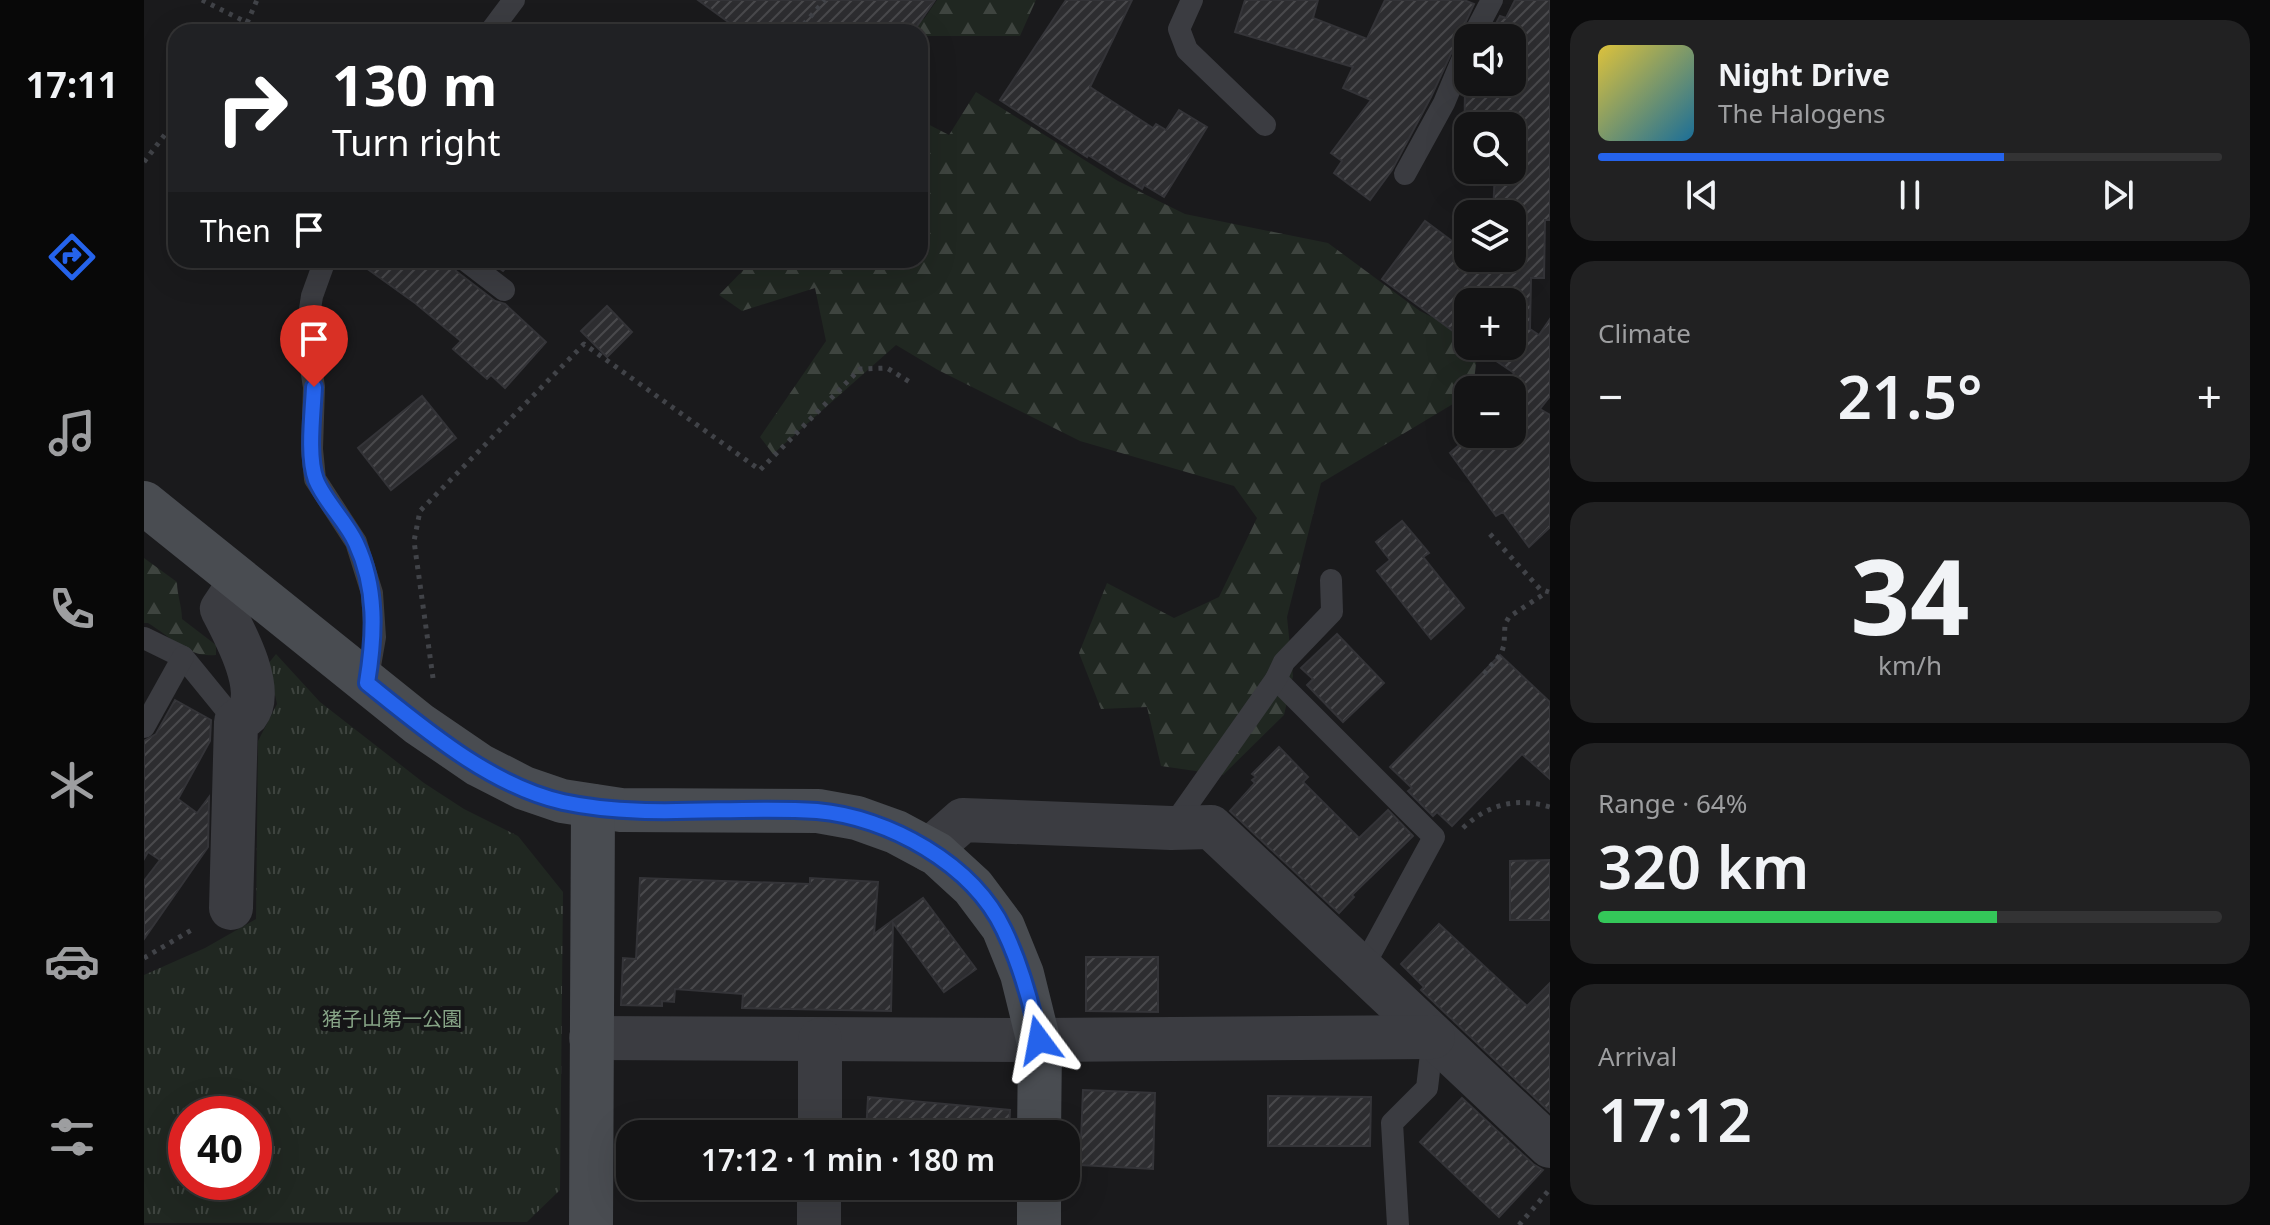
<!DOCTYPE html>
<html lang="en">
<head>
<meta charset="utf-8">
<style>
	body { margin:0; font-family:"Noto Sans","Noto Sans JP",sans-serif; background:#212122; color:#f1f3f6; height:100vh; display:flex; flex-direction:column; font-size:30px; white-space:nowrap }
	* { box-sizing:border-box; margin:0 }
	p { font-size:26px; color:#9d9ea0 }
	.icon { flex:none; width:44px; height:44px; fill:none; stroke:currentColor; stroke-width:2; stroke-linecap:round; stroke-linejoin:round }
	.map { position:relative; flex:1; overflow:hidden }
	.drawer { display:flex; flex-direction:column; gap:20px; padding:20px; background:#0b0b0c; width:720px }
	.drawer>* { flex:none }
	.guide { position:absolute; left:24px; top:24px; width:760px; height:244px; border-radius:24px; box-shadow:0 8px 32px #0002,0 0 0 2px #333334; background:#202124; color:#fff; overflow:hidden }
	.tools { position:absolute; left:1310px; top:24px; display:grid; gap:16px }
	.tools a { display:grid; place-items:center; width:72px; height:72px; border-radius:16px; background:#141415; box-shadow:0 8px 32px #0002,0 0 0 2px #333334; font-size:40px }
	.speed { position:absolute; left:24px; top:1096px; display:flex; gap:16px; font-size:40px; font-weight:700; text-align:center }
	.speed>* { display:grid; place-content:center; width:104px; height:104px; border-radius:50%; background:#141415; box-shadow:0 8px 32px #0002,0 0 0 2px #333334; line-height:1 }
	.speed .limit { border:12px solid #d22; background:#fff; color:#111 }
	.pin { position:absolute; display:grid; place-items:center; width:68px; height:68px; color:#fff; margin:-82px -34px; border-radius:50% 50% 50% 0; rotate:-45deg; box-shadow:0 0 8px #0007 }
	.pin .icon { rotate:45deg }
	.me { position:absolute; width:88px; margin:-44px; rotate:347deg; stroke-linejoin:round; filter:drop-shadow(0 0 6px #0008) }
	.turn { display:flex; align-items:center; gap:28px; height:168px; padding:0 32px; font-size:36px }
	.turn .icon { width:104px; height:104px; stroke-width:2.5 }
	.turn b { display:block; font-size:56px; line-height:68px }
	.then { display:flex; align-items:center; height:76px; padding:0 32px; background:#0003; gap:16px; font-size:30px }
	.big { font-size:60px; font-weight:600; line-height:1.1 }
	.drawer .card { flex:1; display:flex; flex-direction:column; justify-content:center; gap:12px; min-width:0; padding:0 28px; border-radius:24px; background:#212122 }
	.drawer .dial { align-items:center; gap:0 }
	.dial b { font-size:104px; line-height:1 }
	.song { display:flex; align-items:center; gap:24px }
	.cover { width:96px; height:96px; border-radius:12px; background:linear-gradient(135deg,hsl(50 70% 55%),hsl(200 70% 35%)) }
	.played { height:8px; border-radius:4px; background:linear-gradient(90deg,#2563eb 65%,#333334 65%) }
	.keys { display:flex; justify-content:space-around; direction:ltr }
	.heat { display:flex; justify-content:space-between; align-items:center; font-size:44px; direction:ltr }
	.charge { height:12px; border-radius:6px; background:linear-gradient(90deg,#34c759 64%,#333334 0) }
	.trip { position:absolute; left:472px; top:1120px; width:464px; height:80px; border-radius:24px; background:#141415; box-shadow:0 8px 32px #0002,0 0 0 2px #333334; font-weight:600; line-height:80px; text-align:center }
	main { display:flex; flex:1; min-height:0 }
	.menu { display:flex; flex-direction:column; width:144px; justify-content:space-around; align-items:center; background:#080808; color:#9d9ea0 }
	.menu .icon { width:56px; height:56px }
	.menu .on { color:#2563eb }
	.menu b { font-size:36px; color:#f1f3f6 }
	.map>svg:first-child { display:block }
</style>
</head>
<body>
<main>
<nav class="menu">
<b>17:11</b>
<svg class="icon on" aria-label="directions" viewBox="0 0 24 24"><path d="M12 3l9 9-9 9-9-9zM9 14v-3h6M13 9l2 2-2 2"/></svg>
<svg class="icon" aria-label="music" viewBox="0 0 24 24"><path d="M9 18V5l10-2v13"/><circle cx="6" cy="18" r="3"/><circle cx="16" cy="16" r="3"/></svg>
<svg class="icon" aria-label="phone" viewBox="0 0 24 24"><path d="M5 4h4l2 5-3 2q2 4 5 5l2-3 5 2v4C11 20 4 13 5 4z"/></svg>
<svg class="icon" aria-label="climate" viewBox="0 0 24 24"><path d="M12 3v18M4 7l16 10M4 17L20 7"/></svg>
<svg class="icon" aria-label="car" viewBox="0 0 24 24"><path d="M5 17H2v-5l4-1 3-4h7l3 4 3 1v5h-3M9 17h6M6 11h13"/><circle cx="7" cy="17" r="2"/><circle cx="17" cy="17" r="2"/></svg>
<svg class="icon" aria-label="filters" viewBox="0 0 24 24"><path d="M4 7h16M4 17h16"/><circle cx="9" cy="7" r="2"/><circle cx="15" cy="17" r="2"/></svg>
</nav>
<div class="map">
<svg width="1406" height="1225" viewBox="0 0 1406 1225">
	<defs>
		<pattern id="forest-firs" width="22" height="20" patternUnits="userSpaceOnUse" patternTransform="scale(2)"><rect width="22" height="20" fill="#202721"/><path d="M5 1l3.5 6h-7zM16 11l3.5 6h-7z" fill="#3e443f"/></pattern>
		<pattern id="park-tufts" width="24" height="20" patternUnits="userSpaceOnUse" patternTransform="scale(2)"><rect width="24" height="20" fill="#202721"/><path d="M3 7l-1-3M5 7V3M7 7l1-3M15 17l-1-3M17 17v-4M19 17l1-3" fill="none" stroke="#3e443f"/></pattern>
		<pattern id="building-hatch" width="6" height="6" patternUnits="userSpaceOnUse" patternTransform="scale(2)"><rect width="6" height="6" fill="#2d2d30"/><path d="M-1 1l2-2M0 6l6-6M5 7l2-2" fill="none" stroke="#49494c"/></pattern>
	</defs>
	<rect width="100%" height="100%" fill="#1a1a1c"/>
	<!-- forest -->
	<g fill="url(#forest-firs)">
		<polygon points="793,0 892,0 876,36 776,36 776,32 733,32 753,1 780,19"/>
		<polygon points="832,92 974,181 1041,214 1184,243 1276,311 1324,335 1324,346 1334,346 1329,390 1324,390 1324,395 1177,483 1143,617 1149,676 1140,715 1079,775 1017,766 1003,707 957,709 935,653 963,583 1030,618 1075,597 1113,518 1090,486 936,441 794,370 752,345 629,454 616,437 682,341 671,288 598,311 575,295 609,260 776,260 776,120 805,135"/>
		<path d="M0 558 33 582C33 595 38 606 38 619L72 645V655C44 658 27 637 4 623H0Z"/>
	</g>
	<!-- park -->
	<path fill="url(#park-tufts)" fill-rule="evenodd" d="M132 654 176 702 280 783 320 809 374 836 419 892 416 1190 383 1222 0 1223V975L61 948 112 919 114 741 133 704 124 664ZM42 1114H110V1182H42Z"/>
	<!-- building -->
	<g fill="url(#building-hatch)" stroke="#343438" stroke-width="2">
		<polygon points="554,0 791,0 769,32 598,32"/>
		<polygon points="922,0 988,0 946,87 1009,128 1012,124 1022,130 1035,110 1063,127 1020,197 1000,185 998,189 944,155 943,157 856,100"/>
		<polygon points="1101,0 1174,0 1169,18 1223,39 1241,0 1320,0 1330,4 1287,97 1248,170 1226,200 1190,173 1198,161 1187,153 1227,100 1199,88 1209,67 1091,32"/>
		<polygon points="1371,0 1406,0 1406,220 1401,220 1400,278 1387,278 1386,329 1395,335 1406,319 1406,396 1396,409 1406,415 1406,527 1385,547 1359,512 1352,516 1306,453 1328,434 1368,434 1368,390 1358,390 1370,373 1330,346 1368,346 1368,302 1324,302 1324,342 1238,279 1281,221 1324,253 1324,258 1330,258 1347,270 1347,258 1368,258 1368,214 1349,214 1351,170 1368,170 1368,126 1324,126 1324,153 1320,153 1321,90 1324,82 1368,82 1368,38 1344,38 1356,16 1362,18"/>
		<polygon points="211,260 307,260 312,271 351,301 361,304 402,342 361,388 347,375 343,379 309,349 317,341 271,303"/>
		<polygon points="344,260 369,260 359,271"/>
		<polygon points="463,306 488,332 463,357 437,331"/>
		<polygon points="278,396 312,438 247,490 214,448"/>
		<polygon points="1258,521 1285,553 1279,557 1320,608 1287,639 1233,571 1246,560 1232,542"/>
		<polygon points="1193,634 1240,683 1199,722 1163,685 1169,679 1157,668"/>
		<polygon points="1356,655 1406,702 1406,779 1378,754 1308,826 1293,812 1289,816 1264,791 1268,788 1246,767"/>
		<polygon points="31,700 67,720 66,741 34,799 53,813 65,797 64,847 0,939 0,881 16,860 4,852 0,859 0,741 12,734"/>
		<polygon points="1135,747 1164,777 1159,782 1215,838 1244,810 1269,836 1208,895 1210,897 1195,913 1086,811 1111,783 1108,780 1112,777 1108,774"/>
		<polygon points="1406,860 1406,920 1366,920 1366,861"/>
		<polygon points="496,878 666,884 666,878 734,882 730,934 779,898 832,969 800,992 749,923 747,1011 598,1008 599,994 531,989 530,1002 518,1001 518,1006 477,1005 479,958 492,959"/>
		<polygon points="1295,924 1383,1006 1406,983 1406,1112 1277,990 1280,987 1257,964"/>
		<polygon points="942,957 1014,957 1014,1012 942,1011"/>
		<polygon points="939,1090 1011,1093 1009,1169 936,1165"/>
		<polygon points="1124,1096 1227,1097 1226,1146 1124,1146"/>
		<polygon points="724,1097 866,1110 865,1134 722,1134"/>
		<polygon points="1318,1098 1389,1164 1399,1170 1355,1217 1276,1142"/>
	</g>
	<g fill="none" stroke-linecap="round" stroke-linejoin="round">
		<!-- path -->
		<g stroke="#414348" stroke-width="5" stroke-dasharray="4 6" stroke-linecap="butt">
			<polyline points="58,0 102,22"/>
			<polyline points="99,32 113,0"/>
			<polyline points="653,32 681,0"/>
			<polyline points="0,162 32,120"/>
			<polyline points="1346,534 1396,589 1405,592"/>
			<polyline points="1340,674 1357,654 1360,645 1361,624 1365,617 1403,592"/>
			<polyline points="289,678 270,541 276,511 440,344 616,470 716,369 743,368 769,384"/>
			<path d="M1319 828C1344 804 1373 797 1406 807"/>
			<polyline points="0,958 51,928"/>
			<polyline points="1375,1225 1406,1189"/>
		</g>
		<!-- lane -->
		<g stroke="#3b3c41" stroke-width="22">
			<polyline points="1048,0 1035,29 1043,50 1121,125"/>
			<polyline points="346,32 370,0"/>
			<polyline points="1328,38 1348,0"/>
			<polyline points="1261,174 1300,103 1324,46"/>
			<polyline points="181,260 168,296 162,336 170,387 168,449 171,479 212,542 228,593 231,637 223,683"/>
			<polyline points="321,260 360,290"/>
			<polyline points="0,638 39,657 92,722"/>
			<polyline points="1132,679 1290,837 1217,971"/>
			<polyline points="0,727 39,657"/>
			<polyline points="1027,828 1132,679 1140,662 1188,612 1187,580"/>
			<polyline points="1254,1225 1248,1123 1283,1088 1289,1037"/>
		</g>
		<!-- street -->
		<g stroke="#3b3c41" stroke-width="44">
			<polyline points="785,850 819,820 1027,828 1067,827 1406,1146"/>
			<path d="M87 908 92 722C96 719 100 717 103 714 122 690 90 632 78 609L96 582"/>
			<polyline points="447,1038 895,1040 1289,1037"/>
			<polyline points="676,1134 676,1040"/>
			<polyline points="675,1225 675,1186"/>
		</g>
		<!-- secondary -->
		<g stroke="#494c51" stroke-width="44">
			<polyline points="0,503 275,724 335,765 380,788 418,801 477,810 674,811 713,818 752,832 793,854 829,887 859,927 878,974 896,1047 895,1134"/>
			<polyline points="447,1225 449,806"/>
			<polyline points="895,1225 895,1186"/>
		</g>
	</g>
	<g fill="none" stroke-linecap="round" stroke-linejoin="round">
		<!-- route casing -->
		<g stroke="#184099" stroke-width="20">
			<path id="route" d="M170 387C169 412 163 456 172 480 181 502 202 521 212 543 233 588 231 634 223 683 279 728 347 786 419 802 502 820 589 805 673 811 744 817 829 864 860 930 877 965 887 1002 895 1040"/>
		</g>
		<!-- route -->
		<use href="#route" stroke="#2563eb" stroke-width="14"/>
	</g>
	<g text-anchor="middle" dominant-baseline="central" stroke-width="8" stroke-linejoin="round" paint-order="stroke">
		<!-- park labels -->
		<g font-size="20" fill="#86a486" stroke="#151517">
			<text x="248" y="1018">猪子山第一公園</text>
		</g>
	</g>
</svg>
<div class="tools">
<a><svg class="icon" aria-label="sound" viewBox="0 0 24 24"><path d="M4 9h4l5-4v14l-5-4H4zM17 9q2 3 0 6"/></svg></a>
<a><svg class="icon" aria-label="search" viewBox="0 0 24 24"><circle cx="10" cy="10" r="6"/><path d="M15 15l6 6"/></svg></a>
<a><svg class="icon" aria-label="layers" viewBox="0 0 24 24"><path d="M12 4l9 5-9 5-9-5zM3 14l9 5 9-5"/></svg></a>
<a>+</a>
<a>−</a>
</div>
<div class="speed"><div class="limit">40</div></div>
<div class="pin" style="left:170px;top:387px;background:#d93025"><svg class="icon" aria-label="arrive" viewBox="0 0 24 24"><path d="M6 21V4h12l-3 4 3 4H6"/></svg></div>
<svg class="me" style="left:895px;top:1040px" viewBox="-20 -20 40 40"><path d="M0-17L14 15 0 8-14 15z" fill="#2563eb" stroke="#fff" stroke-width="4"/></svg>
<div class="trip">17:12 · 1 min · 180 m</div>
<div class="guide">
<div class="turn"><svg class="icon" aria-label="right" viewBox="0 0 24 24"><path d="M7 20v-9h11M14 6l5 5-5 5"/></svg><div><b>130 m</b>Turn right</div></div>
<div class="then">Then<svg class="icon" aria-label="arrive" viewBox="0 0 24 24"><path d="M6 21V4h12l-3 4 3 4H6"/></svg></div>
</div>
</div>
<section class="drawer">
<div class="card">
<div class="song"><i class="cover"></i><div><b>Night Drive</b><p>The Halogens</p></div></div>
<div class="played"></div>
<div class="keys"><svg class="icon" aria-label="previous" viewBox="0 0 24 24"><path d="M18 5L8 12l10 7zM5 5v14"/></svg><svg class="icon" aria-label="pause" viewBox="0 0 24 24"><path d="M8 5v14M16 5v14"/></svg><svg class="icon" aria-label="next" viewBox="0 0 24 24"><path d="M6 5l10 7-10 7zM19 5v14"/></svg></div>
</div>
<div class="card"><p>Climate</p>
<div class="heat"><a>−</a><b class="big">21.5°</b><a>+</a></div>
</div>
<div class="card dial"><b>34</b><p>km/h</p></div>
<div class="card"><p>Range · 64%</p><b class="big">320 km</b><div class="charge"></div></div>
<div class="card"><p>Arrival</p><b class="big">17:12</b></div>
</section>
</main>
</body>
</html>
